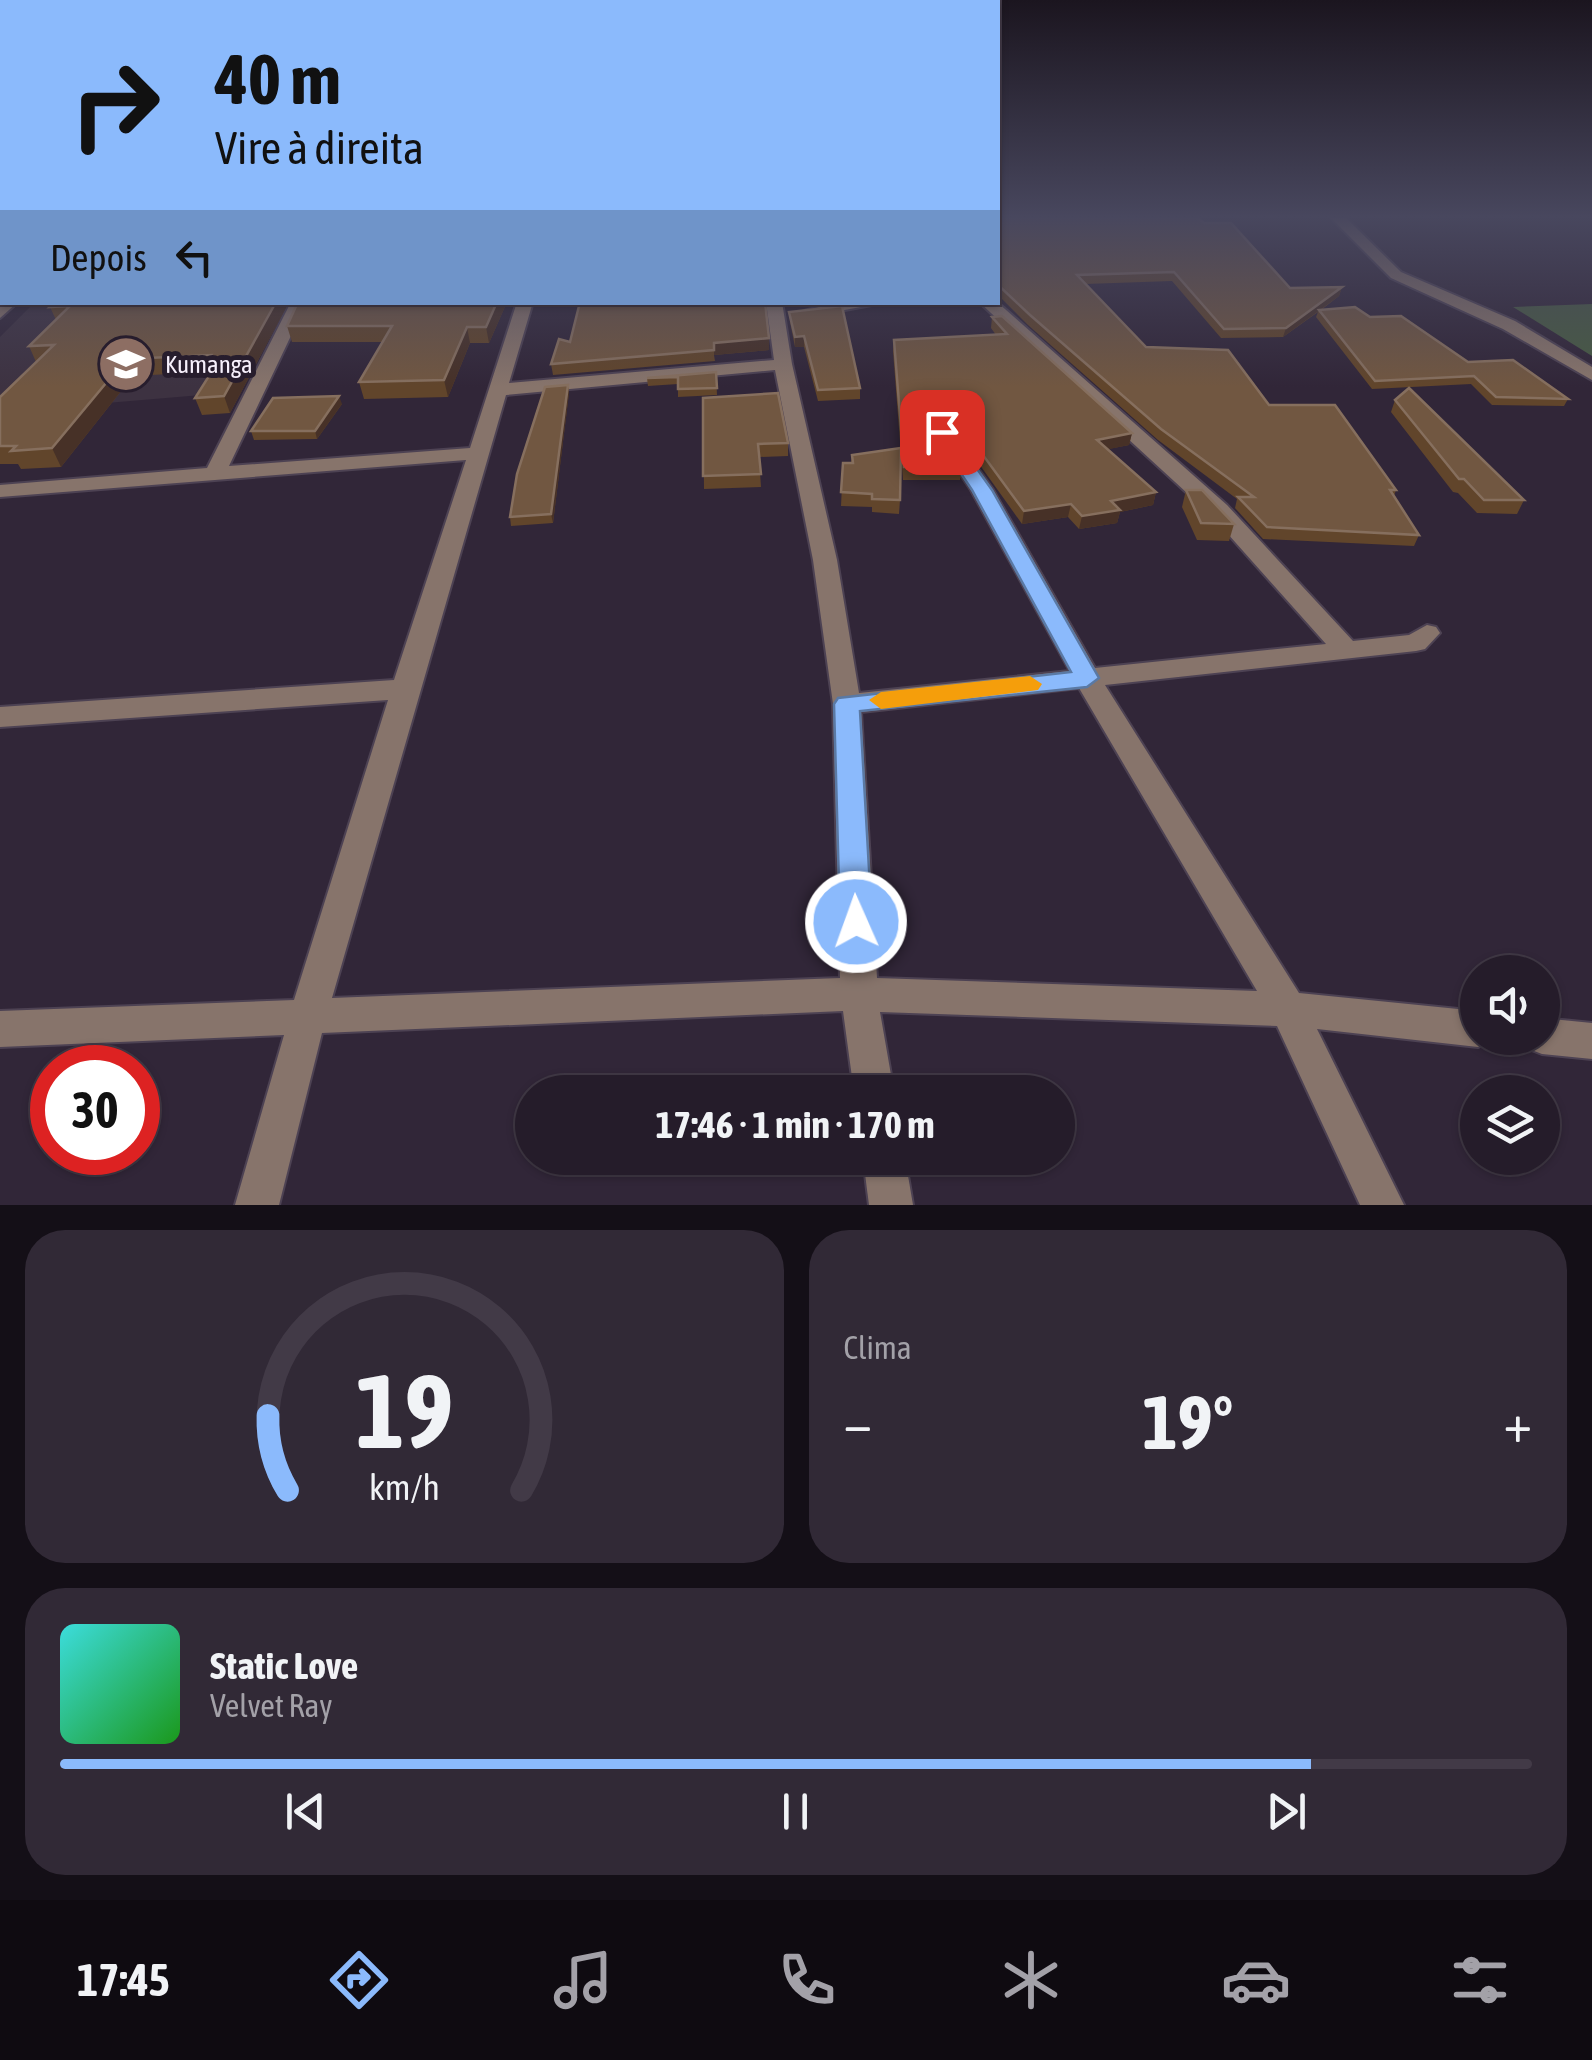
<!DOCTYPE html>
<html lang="pt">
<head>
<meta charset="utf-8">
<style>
	body { margin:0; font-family:"Asap Condensed",sans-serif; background:#312936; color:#f1f3f6; height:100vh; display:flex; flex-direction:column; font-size:38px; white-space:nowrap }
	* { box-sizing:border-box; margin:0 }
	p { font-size:32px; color:#a3a1a8 }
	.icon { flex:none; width:55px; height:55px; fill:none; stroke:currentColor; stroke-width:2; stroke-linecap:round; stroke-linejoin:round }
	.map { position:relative; height:1205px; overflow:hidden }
	.details { display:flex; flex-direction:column; gap:25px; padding:25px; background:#140f17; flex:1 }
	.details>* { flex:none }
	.hud { position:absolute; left:0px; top:0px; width:1000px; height:305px; box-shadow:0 2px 8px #0004,0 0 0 2px #423a47; background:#8bbafc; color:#111; overflow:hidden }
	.controls { position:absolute; left:1460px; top:955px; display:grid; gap:20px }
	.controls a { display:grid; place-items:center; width:100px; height:100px; border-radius:50%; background:#251c2a; box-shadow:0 2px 8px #0004,0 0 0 2px #423a47; font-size:50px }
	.speed { position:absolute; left:30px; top:1045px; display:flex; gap:20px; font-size:50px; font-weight:700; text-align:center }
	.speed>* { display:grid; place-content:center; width:130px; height:130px; border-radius:50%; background:#251c2a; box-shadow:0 2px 8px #0004,0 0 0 2px #423a47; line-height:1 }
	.speed .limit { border:15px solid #d22; background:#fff; color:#111 }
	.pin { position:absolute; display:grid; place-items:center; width:85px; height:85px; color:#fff; margin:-42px; border-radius:20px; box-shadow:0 5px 15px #0006 }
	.me { position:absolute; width:110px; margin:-55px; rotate:358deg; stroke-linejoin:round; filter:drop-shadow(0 0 8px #0008) }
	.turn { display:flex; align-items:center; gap:35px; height:210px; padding:0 50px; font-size:45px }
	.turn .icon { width:130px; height:130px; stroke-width:2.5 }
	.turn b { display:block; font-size:70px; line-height:85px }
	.then { display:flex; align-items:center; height:95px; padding:0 50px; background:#0003; gap:20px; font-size:38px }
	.big { font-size:75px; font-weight:700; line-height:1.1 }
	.details .widget { flex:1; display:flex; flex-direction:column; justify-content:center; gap:15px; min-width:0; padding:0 35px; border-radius:40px; background:#312936 }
	.details .dial { align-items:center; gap:0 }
	.dial svg { height:260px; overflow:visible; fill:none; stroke:#423a47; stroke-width:7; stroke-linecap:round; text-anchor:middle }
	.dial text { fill:#f1f3f6; stroke:none }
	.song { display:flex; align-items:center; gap:30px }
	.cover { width:120px; height:120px; border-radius:15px; background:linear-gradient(135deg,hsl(180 70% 55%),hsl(120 70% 35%)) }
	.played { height:10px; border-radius:5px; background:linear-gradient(90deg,#8bbafc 85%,#423a47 85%) }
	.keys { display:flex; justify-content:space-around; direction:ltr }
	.heat { display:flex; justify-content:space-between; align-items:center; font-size:55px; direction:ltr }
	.details .tiles { flex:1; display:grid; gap:25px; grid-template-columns:1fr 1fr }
	.widget:last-child { grid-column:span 2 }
	.trip { position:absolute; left:515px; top:1075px; width:560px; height:100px; border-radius:50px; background:#251c2a; box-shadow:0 2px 8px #0004,0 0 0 2px #423a47; font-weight:700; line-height:100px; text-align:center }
	.dock { display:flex; height:160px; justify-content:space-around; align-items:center; background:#0f0b11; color:#a3a1a8 }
	.dock .icon { width:70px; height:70px }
	.dock .on { color:#8bbafc }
	.dock b { font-size:45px; color:#f1f3f6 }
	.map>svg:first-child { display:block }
</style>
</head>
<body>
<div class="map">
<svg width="1592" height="1205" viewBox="0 0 1592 1205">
	<rect width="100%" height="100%" fill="#312638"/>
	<!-- education -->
	<polygon fill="#3d3241" points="34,303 284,303 237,392 0,412 0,337"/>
	<!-- green -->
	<polygon fill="#485b43" points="1592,304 1592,356 1513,307"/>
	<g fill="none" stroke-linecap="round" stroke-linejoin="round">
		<!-- minor casing -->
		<g stroke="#4d4253" stroke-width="4">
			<g id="minor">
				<polygon points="1331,218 1346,218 1401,272 1515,321 1592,367 1592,380 1503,329 1391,278"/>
				<polygon points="0,275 2,276 2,285 0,285"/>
				<polygon points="2,301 18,302 0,318 0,303"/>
				<path d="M291 302H307L229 466 470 448 517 302H533L509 383 774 360 766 302H782L792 364 837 560 859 693 1070 671 971 490 932 432 942 426 949 428 993 490 1095 668 1326 644 1211 515 979 302H997L1227 505 1353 641 1409 635 1427 625 1436 627 1440 633 1425 649 1416 651 1105 685 1299 993 1478 1011V1038H1493L1478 1047 1317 1029 1404 1205H1360L1277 1026 880 1012 894 1092H854L843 1011 322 1033 279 1205H235L284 1035 0 1047V1011L294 1000 388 700 0 727V707L394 680 466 460 0 497V485L207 468ZM775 370 813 560 833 704 840 978 332 998 506 395ZM1079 688 1257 991 877 978 861 712Z"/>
				<polygon points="840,302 888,302 812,316 804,311"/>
				<polygon points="1542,1018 1592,1023 1592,1059 1542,1054 1529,1049 1524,1038 1542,1038"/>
				<polygon points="863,1158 905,1158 913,1205 869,1205"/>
			</g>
		</g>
		<!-- minor -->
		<use href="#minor" fill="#87746b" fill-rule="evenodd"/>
	</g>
	<!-- wall -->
	<g fill="#61452b">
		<polygon points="998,218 1290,288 1342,287 1339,296 1321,310 1370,317 1468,362 1568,399 1564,406 1492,405 1471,384 1372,389 1316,317 1318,312 1283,337 1221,338 1172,281 1085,284 1146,347 1269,405 1396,490 1394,496 1419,535 1414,546 1263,539 1235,508 1237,499 1158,440 1028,325 998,295"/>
		<polygon points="56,302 289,302 230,413 202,415 195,398 208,378 206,372 133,376 61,467 21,469 18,464 0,464 0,397 36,362 29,346 56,320 50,307"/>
		<polygon points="298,302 507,302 489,343 470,343 448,397 364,399 359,382 382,342 292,342 287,326"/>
		<polygon points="789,312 860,388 860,399 818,401 804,347 795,347 790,322"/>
		<polygon points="992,317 1132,433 1129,445 1108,449 1156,492 1153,505 1120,512 1117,523 1079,529 1068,517 1022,524 952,426 943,422 933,427 961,468 960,480 903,480 893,351 894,340 996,335 991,328"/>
		<polygon points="769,338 769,350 714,355 715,361 553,375 551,364 570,342"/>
		<polygon points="716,372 717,395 678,397 678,384 648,386 647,378"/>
		<polygon points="568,385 569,393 553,523 511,526 510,517"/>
		<polygon points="703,398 788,443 788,456 759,457 761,487 704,489"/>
		<polygon points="1395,400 1524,500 1517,514 1477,513 1458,493 1453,492 1391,412"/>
		<polygon points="342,404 317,439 254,440 251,431"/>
		<polygon points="852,455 900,500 899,514 872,512 872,507 841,506 843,463 851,463"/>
		<polygon points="1186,490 1234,524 1229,541 1197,540 1182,507"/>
	</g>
	<!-- shaded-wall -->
	<g fill="#473127">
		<polygon points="1342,287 1339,296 1283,337 1286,328"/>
		<polygon points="276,302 289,302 230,413 224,396"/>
		<polygon points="497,302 507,302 489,343 486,327"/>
		<polygon points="467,327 470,343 448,397 444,380"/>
		<polygon points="804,336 804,347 795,347 795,337"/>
		<polygon points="769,338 769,350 714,355 714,343"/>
		<polygon points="126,359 133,376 61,467 52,448"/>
		<polygon points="568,385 569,393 553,523 551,514"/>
		<polygon points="339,396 342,404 317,439 315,431"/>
		<polygon points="944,411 943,422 930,429 931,417"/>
		<polygon points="1132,433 1129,445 1095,452 1097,440"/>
		<polygon points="1156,492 1153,505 1120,512 1117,523 1079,529 1082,516 1111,501"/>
		<polygon points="1071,504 1068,517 1022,524 1024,511"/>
	</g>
	<!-- building -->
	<g fill="#715741" stroke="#866f5e" stroke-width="2.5">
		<polygon points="1,218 2,218 2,246 0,246"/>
		<polygon points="998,218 1198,218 1204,223 1231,223 1290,288 1342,287 1286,328 1224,329 1174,272 1077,275 1146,347 1228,350 1269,405 1335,405 1396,490 1390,490 1419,535 1267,527 1238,497 1254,497 1161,429 1030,315 998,285"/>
		<polygon points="56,302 276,302 224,396 195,398 216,365 203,366 211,355 126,359 52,448 11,451 16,446 0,446 0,397 54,345 29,346 70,306 50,307"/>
		<polygon points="298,302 497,302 486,327 467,327 444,380 359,382 392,326 287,326"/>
		<polygon points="580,302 765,302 769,338 714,343 714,350 551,364 559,339 570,342"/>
		<polygon points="842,306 860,388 818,390 804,336 795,337 789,312"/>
		<polygon points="1355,307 1370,317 1401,316 1468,362 1513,360 1568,399 1496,397 1474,376 1375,381 1319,310"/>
		<polygon points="1002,316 1132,433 1097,440 1156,492 1111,501 1120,510 1082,516 1071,504 1024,511 953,414 944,411 931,417 930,422 961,468 904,467 894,340 1007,334 992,317"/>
		<polygon points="716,372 717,388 678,389 678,377 647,378"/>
		<polygon points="568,385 551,514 510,517 517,474 545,387"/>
		<polygon points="1409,388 1524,500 1484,500 1464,479 1459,479 1395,400"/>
		<polygon points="778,393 788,443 758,444 761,474 703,476 703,398"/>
		<polygon points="339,396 315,431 251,431 273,398"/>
		<polygon points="901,448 900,500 872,499 872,494 841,492 843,463 853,463 852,455"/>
		<polygon points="1186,490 1202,490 1234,524 1201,523"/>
	</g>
	<!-- sky -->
	<linearGradient id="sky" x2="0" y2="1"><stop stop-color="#1b151f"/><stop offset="0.56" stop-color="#48475e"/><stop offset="1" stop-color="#48475e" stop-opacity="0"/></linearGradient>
	<rect width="1592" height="387" fill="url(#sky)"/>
	<!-- route -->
	<polygon fill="#8bbafc" stroke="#5a79a4" stroke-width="2.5" points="942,427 948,428 992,490 1099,678 1087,687 860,711 872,922 867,931 856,935 845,931 840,922 834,704 838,698 1071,672 972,490 933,432"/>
	<!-- slow -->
	<polygon fill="#f59e0b" points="1030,676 1042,684 1038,690 881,709 869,700 881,692"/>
	<!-- icons -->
	<defs>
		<g id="school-disc" transform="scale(2.875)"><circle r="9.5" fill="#8d6e63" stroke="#271d2d"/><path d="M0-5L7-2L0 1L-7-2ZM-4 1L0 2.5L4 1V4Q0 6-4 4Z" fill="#fff"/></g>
	</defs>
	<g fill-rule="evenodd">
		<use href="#school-disc" x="126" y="364"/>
	</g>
	<g text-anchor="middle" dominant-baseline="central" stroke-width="10" stroke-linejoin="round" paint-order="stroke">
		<!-- far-poi labels -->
		<g font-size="25" fill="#f7f0fc" stroke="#271d2d" text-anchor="start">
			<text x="165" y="364">Kumanga</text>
		</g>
	</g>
</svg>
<div class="controls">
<a><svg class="icon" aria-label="sound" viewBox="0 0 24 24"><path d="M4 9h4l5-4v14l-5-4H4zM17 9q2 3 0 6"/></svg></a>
<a><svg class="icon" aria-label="layers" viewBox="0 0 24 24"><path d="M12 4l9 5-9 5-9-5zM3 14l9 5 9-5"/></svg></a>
</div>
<div class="speed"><div class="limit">30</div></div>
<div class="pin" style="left:942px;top:432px;background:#d93025"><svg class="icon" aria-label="arrive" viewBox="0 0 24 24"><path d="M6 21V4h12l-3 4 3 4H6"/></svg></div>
<svg class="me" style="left:856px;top:922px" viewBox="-20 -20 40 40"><circle r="17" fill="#8bbafc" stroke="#fff" stroke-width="3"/><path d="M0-11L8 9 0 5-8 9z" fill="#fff"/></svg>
<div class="trip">17:46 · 1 min · 170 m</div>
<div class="hud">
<div class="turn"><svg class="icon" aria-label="right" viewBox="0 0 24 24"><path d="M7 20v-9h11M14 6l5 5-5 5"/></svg><div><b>40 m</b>Vire à direita</div></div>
<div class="then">Depois<svg class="icon" aria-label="left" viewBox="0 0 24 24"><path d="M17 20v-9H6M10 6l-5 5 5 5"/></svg></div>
</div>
</div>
<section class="details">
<div class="tiles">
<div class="widget dial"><svg viewBox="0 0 100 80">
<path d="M14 69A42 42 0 1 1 86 69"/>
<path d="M14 69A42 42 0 0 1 8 46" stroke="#8bbafc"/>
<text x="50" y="56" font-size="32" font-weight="700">19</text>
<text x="50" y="72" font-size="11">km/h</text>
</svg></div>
<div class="widget"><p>Clima</p>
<div class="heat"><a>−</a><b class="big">19°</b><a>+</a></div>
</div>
<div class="widget">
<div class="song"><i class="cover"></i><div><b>Static Love</b><p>Velvet Ray</p></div></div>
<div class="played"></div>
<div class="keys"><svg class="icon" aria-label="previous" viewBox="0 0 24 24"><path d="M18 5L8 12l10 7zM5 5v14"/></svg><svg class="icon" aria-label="pause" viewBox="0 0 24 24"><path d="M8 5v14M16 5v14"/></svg><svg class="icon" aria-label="next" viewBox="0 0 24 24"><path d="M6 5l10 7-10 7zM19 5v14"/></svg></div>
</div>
</div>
</section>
<nav class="dock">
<b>17:45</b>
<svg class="icon on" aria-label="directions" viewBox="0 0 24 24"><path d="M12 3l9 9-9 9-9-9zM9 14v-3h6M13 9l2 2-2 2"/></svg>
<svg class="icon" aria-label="music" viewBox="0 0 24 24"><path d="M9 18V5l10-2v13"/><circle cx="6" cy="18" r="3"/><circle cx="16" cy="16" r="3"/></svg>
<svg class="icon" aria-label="phone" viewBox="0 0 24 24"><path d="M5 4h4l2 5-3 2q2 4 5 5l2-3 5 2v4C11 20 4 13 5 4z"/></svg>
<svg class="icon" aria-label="climate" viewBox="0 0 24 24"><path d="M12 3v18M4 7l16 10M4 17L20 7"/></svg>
<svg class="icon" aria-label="car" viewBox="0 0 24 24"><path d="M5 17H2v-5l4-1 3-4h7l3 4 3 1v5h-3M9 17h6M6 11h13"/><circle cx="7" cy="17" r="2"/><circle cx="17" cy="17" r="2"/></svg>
<svg class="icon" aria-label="filters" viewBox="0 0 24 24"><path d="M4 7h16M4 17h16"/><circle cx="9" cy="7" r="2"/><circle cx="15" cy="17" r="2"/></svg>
</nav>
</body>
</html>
